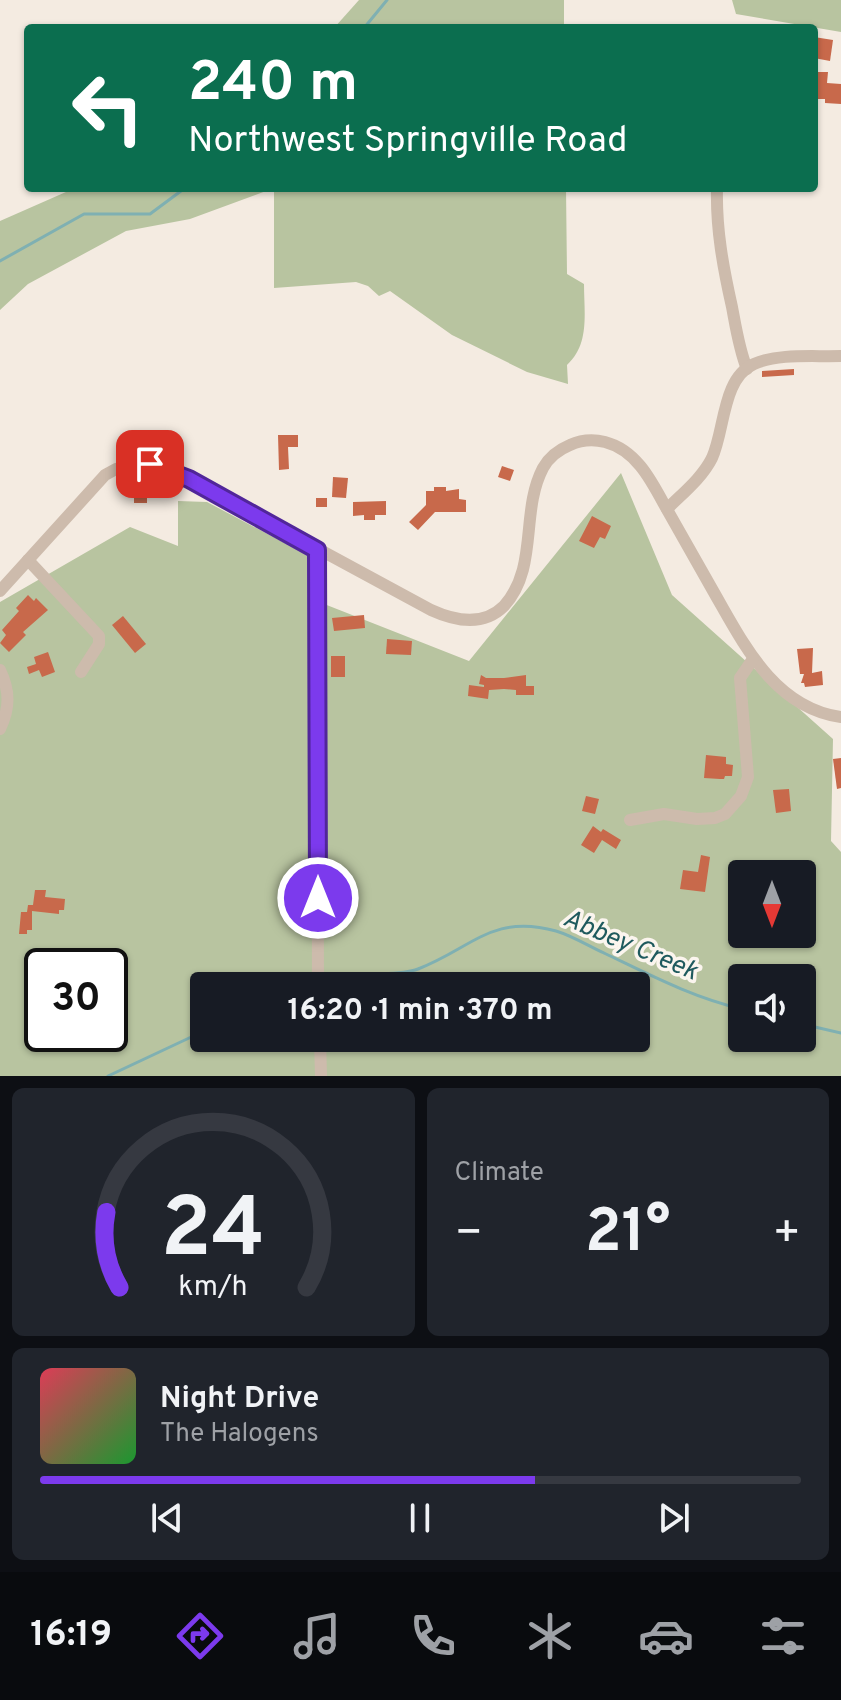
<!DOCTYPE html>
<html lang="en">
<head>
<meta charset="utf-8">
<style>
	body { margin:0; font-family:Overpass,sans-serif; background:#20242c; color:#f1f3f6; height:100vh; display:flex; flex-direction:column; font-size:30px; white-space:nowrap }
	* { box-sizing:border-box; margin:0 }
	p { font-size:26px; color:#9ea1a6 }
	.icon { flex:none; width:44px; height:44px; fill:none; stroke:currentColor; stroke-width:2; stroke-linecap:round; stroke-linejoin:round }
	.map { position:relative; height:1076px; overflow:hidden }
	.drawer { display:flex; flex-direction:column; gap:12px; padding:12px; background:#0d0f14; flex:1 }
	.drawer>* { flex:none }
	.guide { position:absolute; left:24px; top:24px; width:794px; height:168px; border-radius:8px; box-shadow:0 2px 6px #0004; background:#0b6e4f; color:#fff; overflow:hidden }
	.needle { width:52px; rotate:180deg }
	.tools { position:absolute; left:728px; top:860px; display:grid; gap:16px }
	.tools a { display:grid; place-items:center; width:88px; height:88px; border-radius:8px; background:#171b24; box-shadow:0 2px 6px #0004; font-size:40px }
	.speed { position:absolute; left:24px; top:948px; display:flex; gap:16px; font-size:40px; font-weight:700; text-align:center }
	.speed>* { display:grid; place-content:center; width:104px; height:104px; border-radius:50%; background:#171b24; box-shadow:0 2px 6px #0004; line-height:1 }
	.speed .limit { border:4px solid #111; border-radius:12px; background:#fff; color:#111 }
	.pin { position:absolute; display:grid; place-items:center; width:68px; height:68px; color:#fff; margin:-34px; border-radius:16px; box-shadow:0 4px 12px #0006 }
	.me { position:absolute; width:88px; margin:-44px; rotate:0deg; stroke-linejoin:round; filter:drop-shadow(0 0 6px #0008) }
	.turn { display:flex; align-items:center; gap:28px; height:168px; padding:0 32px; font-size:36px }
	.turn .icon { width:104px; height:104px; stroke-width:2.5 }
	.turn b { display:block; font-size:56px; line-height:68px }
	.big { font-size:60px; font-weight:700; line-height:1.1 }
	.drawer .tile { flex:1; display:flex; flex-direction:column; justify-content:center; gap:12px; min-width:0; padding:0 28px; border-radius:12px; background:#20242c }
	.drawer .dial { align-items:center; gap:0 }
	.dial svg { height:208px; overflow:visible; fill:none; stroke:#363941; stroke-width:7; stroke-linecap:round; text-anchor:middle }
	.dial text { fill:#f1f3f6; stroke:none }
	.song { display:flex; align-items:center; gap:24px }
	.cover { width:96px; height:96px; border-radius:12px; background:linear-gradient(135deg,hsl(350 70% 55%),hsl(130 70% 35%)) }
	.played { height:8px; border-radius:4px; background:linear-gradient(90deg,#7c3aed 65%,#363941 65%) }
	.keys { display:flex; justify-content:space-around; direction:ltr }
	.heat { display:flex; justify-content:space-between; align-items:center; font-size:44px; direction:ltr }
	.drawer .tiles { flex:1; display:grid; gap:12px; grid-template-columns:1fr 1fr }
	.tile:last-child { grid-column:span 2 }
	.trip { position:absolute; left:190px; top:972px; width:460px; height:80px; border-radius:8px; background:#171b24; box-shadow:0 2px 6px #0004; font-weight:700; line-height:80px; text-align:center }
	.dock { display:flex; height:128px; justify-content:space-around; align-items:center; background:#090b0e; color:#9ea1a6 }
	.dock .icon { width:56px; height:56px }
	.dock .active { color:#7c3aed }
	.dock b { font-size:36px; color:#f1f3f6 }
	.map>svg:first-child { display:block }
</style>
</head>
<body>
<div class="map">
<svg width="841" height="1076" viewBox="0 0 841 1076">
	<rect width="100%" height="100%" fill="#f4ebe1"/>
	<!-- green -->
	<g fill="#b8c4a0" fill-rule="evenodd">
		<polygon points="359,0 564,0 564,28 334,28"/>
		<polygon points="732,0 841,0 841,32 736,14"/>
		<path d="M75 188H566L567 274 584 284C584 313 590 344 567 365L568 384 527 372 452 335 390 291 379 296 368 286 356 282 274 288V188L190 219 126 231 28 284 0 310V221Z"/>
		<path d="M621 473 672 595 833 739 831 841 841 852V1076H0V602L130 527 178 546V501L207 502 313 558 314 600 469 661ZM742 874H802V934H742ZM42 966H110V1034H42ZM742 978H802V1038H742ZM204 986H636V1038H204Z"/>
	</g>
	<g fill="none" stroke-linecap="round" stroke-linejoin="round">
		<!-- stream -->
		<g stroke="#7fb0b2" stroke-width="3">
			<polyline points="364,28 387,0"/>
			<polyline points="0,261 84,214 150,214 185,188"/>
			<path d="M322 986C336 982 350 978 364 975 381 973 402 975 418 969 471 949 492 913 556 931 573 936 590 947 606 954 650 975 694 998 742 1009"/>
			<polyline points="802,1024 841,1033"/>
			<polyline points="108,1076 204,1031"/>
		</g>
	</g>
	<!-- building -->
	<g fill="#c8694b">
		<polygon points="814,37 833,40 830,61 814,58"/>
		<polygon points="814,72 828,72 827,83 841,84 841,104 825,103 825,99 814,99"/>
		<polygon points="794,369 794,375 762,377 762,371"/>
		<polygon points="278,435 298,435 298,447 288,447 289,469 279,470"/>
		<polygon points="502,466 514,470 510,481 498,477"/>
		<polygon points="333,477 348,478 346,498 332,497"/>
		<polygon points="128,482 147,482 147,503 134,503 134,495 128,495"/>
		<polygon points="434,487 446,487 446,491 459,489 459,499 466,500 466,512 435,512 418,530 409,522 426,505 426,491 434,491"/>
		<rect x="316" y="498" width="11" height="9"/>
		<polygon points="386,501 386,515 375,515 375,520 364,520 364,515 353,516 353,502"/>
		<polygon points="592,516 611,526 605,539 600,537 594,548 579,541"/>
		<polygon points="28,595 34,601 36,598 48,610 23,632 26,635 9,652 0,643 6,635 2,630 19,611 16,608"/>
		<polygon points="364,615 365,628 334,631 332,618"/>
		<polygon points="123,616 146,644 135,653 112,625"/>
		<polygon points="387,639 412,641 411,655 386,654"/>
		<polygon points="813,648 812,673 822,671 823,685 805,687 804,683 801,683 804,674 800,674 797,649"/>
		<polygon points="48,652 55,672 42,677 39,670 29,674 27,667 36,664 34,657"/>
		<rect x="331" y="656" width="14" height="21"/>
		<polygon points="481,675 486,678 504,678 526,675 526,686 534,686 534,695 516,695 516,690 504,689 489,690 488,699 468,696 469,685 484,687 484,685 479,684"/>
		<polygon points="706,755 726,757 726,764 733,765 732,776 725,776 724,779 720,779 704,778"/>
		<polygon points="841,758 841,788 837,789 833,759"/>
		<polygon points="789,789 791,811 776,813 773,790"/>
		<polygon points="586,796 599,799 595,814 582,811"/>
		<polygon points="593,826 601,832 603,829 621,840 616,849 602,840 594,853 581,845"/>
		<polygon points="701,855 710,857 705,892 680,889 683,870 698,872"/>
		<polygon points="35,890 46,890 45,897 65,899 64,910 59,910 59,914 32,911 32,930 27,930 27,934 19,934 21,912 27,912 28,905 33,905"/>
	</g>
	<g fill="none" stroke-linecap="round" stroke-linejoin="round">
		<!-- minor -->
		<g stroke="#cdbbac" stroke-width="12">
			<path d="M717 188C716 229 723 267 732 307 736 328 739 349 747 369"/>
			<path d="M667 509C683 493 702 478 712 458 725 430 722 378 754 364 779 353 814 357 841 356"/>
			<polyline points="317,550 318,986"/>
			<polyline points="28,560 99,636 99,644 81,672"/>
			<path d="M0 591 105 475 116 469 137 463 150 464 189 479 431 610C455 621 483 627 504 606 539 567 520 512 543 468 549 457 558 450 570 445 581 440 593 439 605 442 636 450 651 480 665 506 682 536 699 566 716 596 745 647 776 708 841 717"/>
			<path d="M0 670C10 691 10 708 0 729"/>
			<polyline points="630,820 664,814 697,819 715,818 725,814 741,796 748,777 740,678 753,659"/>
			<polyline points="320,1038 321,1076"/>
		</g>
	</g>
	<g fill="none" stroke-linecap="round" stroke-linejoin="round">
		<!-- route casing -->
		<g stroke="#51269a" stroke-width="20">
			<polyline id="route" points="150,464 189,479 317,550 318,898"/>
		</g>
		<!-- route -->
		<use href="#route" stroke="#7c3aed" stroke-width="14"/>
	</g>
	<g text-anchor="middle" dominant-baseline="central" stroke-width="7" stroke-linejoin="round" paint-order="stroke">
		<!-- water labels -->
		<g font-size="26" font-style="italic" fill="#1f5a5e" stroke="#fbf5ee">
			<text transform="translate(630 946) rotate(23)">Abbey Creek</text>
		</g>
	</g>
</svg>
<div class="tools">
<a><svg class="needle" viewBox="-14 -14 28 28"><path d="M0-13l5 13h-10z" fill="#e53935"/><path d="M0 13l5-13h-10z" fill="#9ea1a6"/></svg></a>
<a><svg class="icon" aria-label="sound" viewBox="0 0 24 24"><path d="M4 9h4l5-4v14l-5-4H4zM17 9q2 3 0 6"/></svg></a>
</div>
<div class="speed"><div class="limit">30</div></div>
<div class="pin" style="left:150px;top:464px;background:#d93025"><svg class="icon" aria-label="arrive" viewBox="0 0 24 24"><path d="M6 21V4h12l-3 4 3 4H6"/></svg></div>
<svg class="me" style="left:318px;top:898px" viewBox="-20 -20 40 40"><circle r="17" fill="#7c3aed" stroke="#fff" stroke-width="3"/><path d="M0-11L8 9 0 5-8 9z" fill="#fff"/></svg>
<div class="trip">16:20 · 1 min · 370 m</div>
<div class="guide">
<div class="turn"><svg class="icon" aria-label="left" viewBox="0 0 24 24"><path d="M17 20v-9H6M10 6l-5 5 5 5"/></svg><div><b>240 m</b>Northwest Springville Road</div></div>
</div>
</div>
<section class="drawer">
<div class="tiles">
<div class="tile dial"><svg viewBox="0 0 100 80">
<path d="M14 69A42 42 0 1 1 86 69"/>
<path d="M14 69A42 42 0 0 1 9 40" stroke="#7c3aed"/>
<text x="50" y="56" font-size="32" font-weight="700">24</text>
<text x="50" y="72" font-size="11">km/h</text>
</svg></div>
<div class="tile"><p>Climate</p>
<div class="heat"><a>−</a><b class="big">21°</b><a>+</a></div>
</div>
<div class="tile">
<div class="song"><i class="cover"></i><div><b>Night Drive</b><p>The Halogens</p></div></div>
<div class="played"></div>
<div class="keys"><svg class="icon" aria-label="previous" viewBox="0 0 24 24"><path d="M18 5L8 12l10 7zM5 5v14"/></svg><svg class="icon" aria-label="pause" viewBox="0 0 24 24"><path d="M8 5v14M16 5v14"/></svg><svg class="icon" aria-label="next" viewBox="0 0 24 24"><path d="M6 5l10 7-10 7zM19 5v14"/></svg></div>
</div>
</div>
</section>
<nav class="dock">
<b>16:19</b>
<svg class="icon active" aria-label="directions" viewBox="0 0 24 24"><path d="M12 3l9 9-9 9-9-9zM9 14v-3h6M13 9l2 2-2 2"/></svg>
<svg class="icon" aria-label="music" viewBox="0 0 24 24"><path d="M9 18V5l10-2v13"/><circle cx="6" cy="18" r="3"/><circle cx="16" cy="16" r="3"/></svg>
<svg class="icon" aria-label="phone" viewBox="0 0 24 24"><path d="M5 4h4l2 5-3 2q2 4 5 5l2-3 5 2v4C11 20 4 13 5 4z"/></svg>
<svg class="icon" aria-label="climate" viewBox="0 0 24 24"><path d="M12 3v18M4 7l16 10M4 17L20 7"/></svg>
<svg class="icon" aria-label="car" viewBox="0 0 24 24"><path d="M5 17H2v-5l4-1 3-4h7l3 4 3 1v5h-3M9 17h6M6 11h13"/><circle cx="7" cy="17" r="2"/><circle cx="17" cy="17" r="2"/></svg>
<svg class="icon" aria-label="filters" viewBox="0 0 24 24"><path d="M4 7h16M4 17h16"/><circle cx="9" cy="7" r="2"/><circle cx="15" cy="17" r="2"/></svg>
</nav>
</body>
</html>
